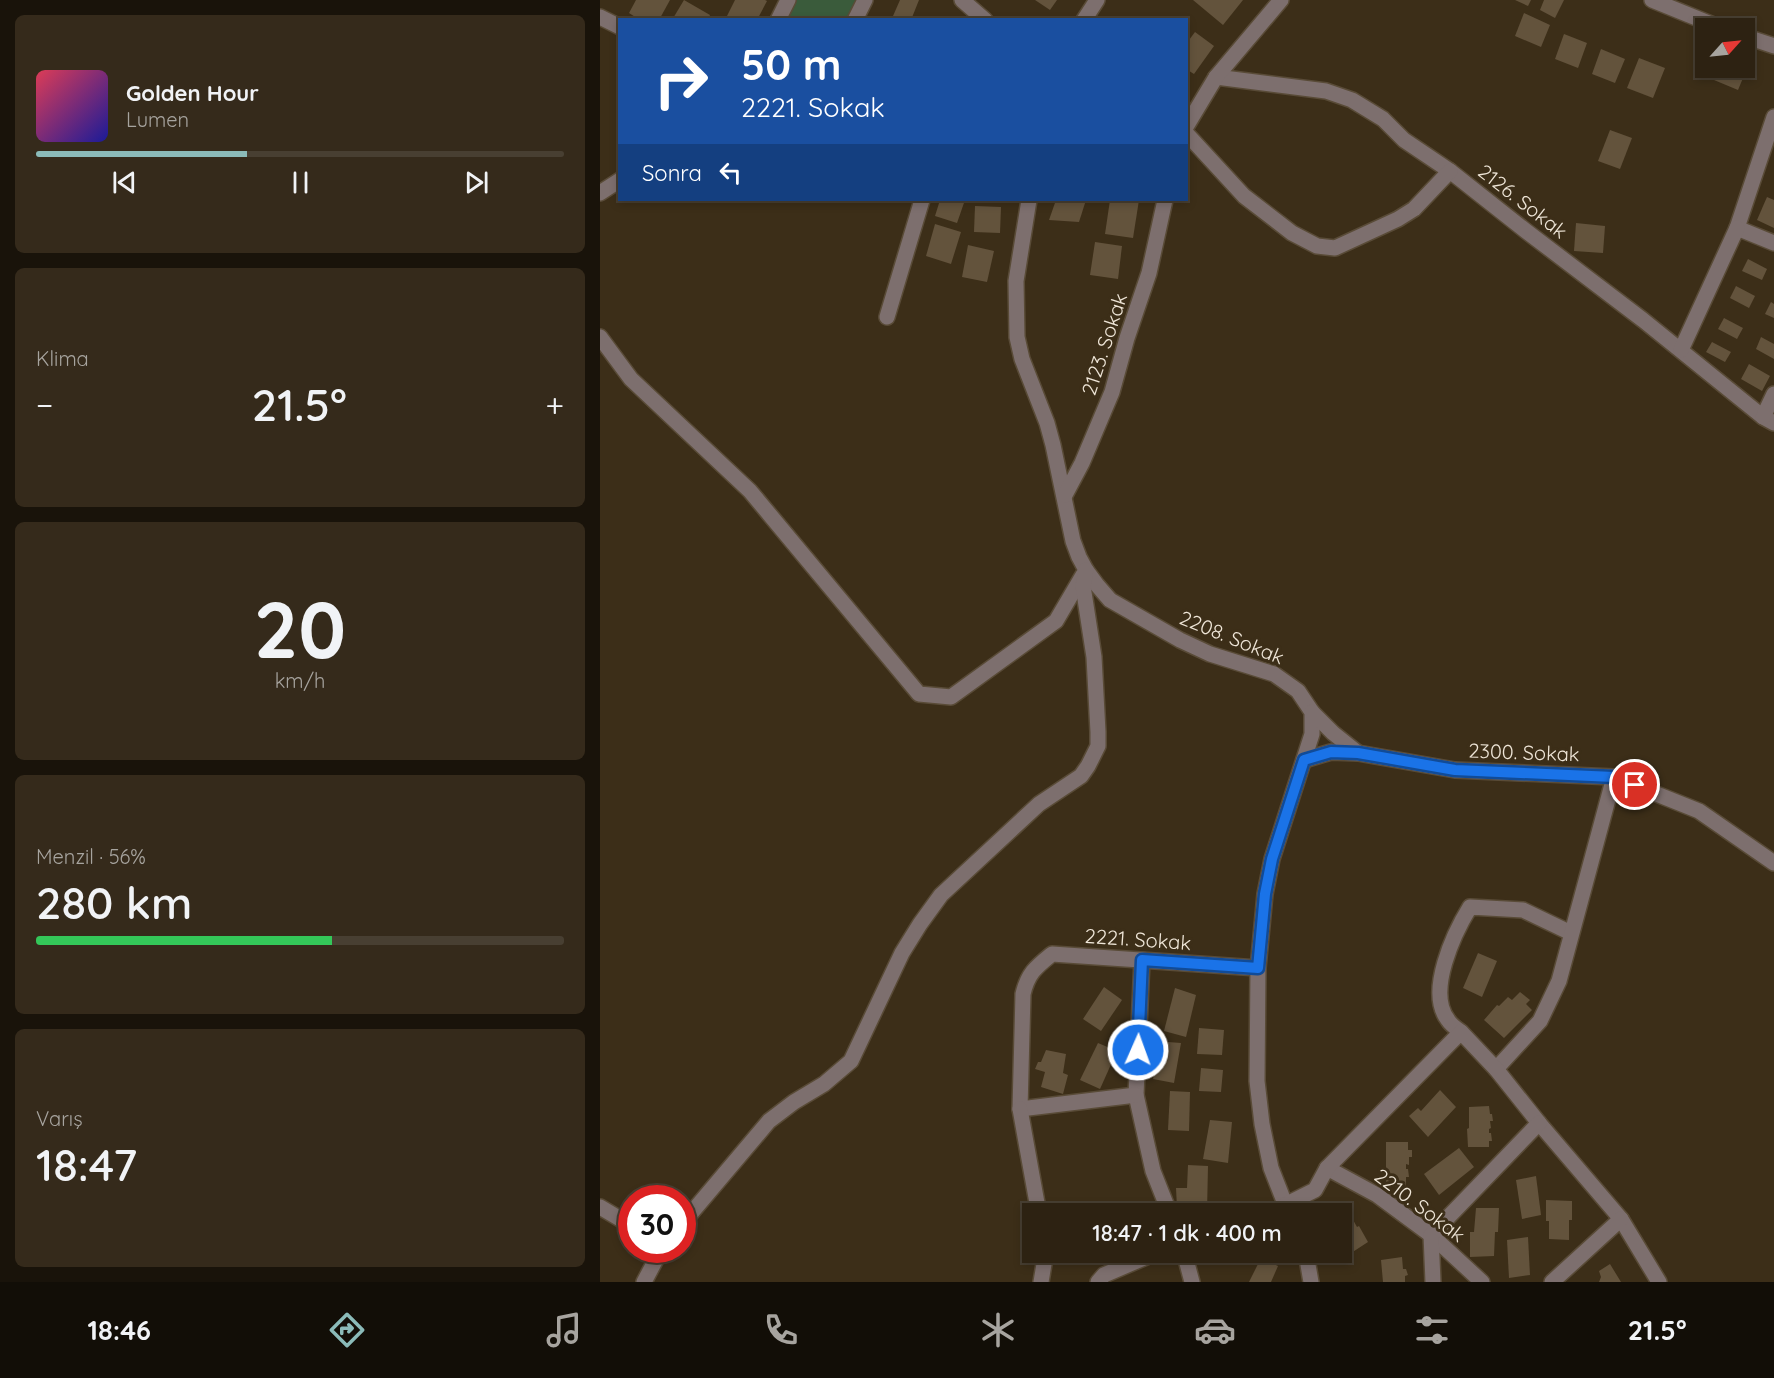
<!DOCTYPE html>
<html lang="tr">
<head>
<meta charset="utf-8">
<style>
	body { margin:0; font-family:Quicksand,sans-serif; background:#352a1b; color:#f1f3f6; height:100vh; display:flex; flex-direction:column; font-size:22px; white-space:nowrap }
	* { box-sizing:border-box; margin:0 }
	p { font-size:20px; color:#a7a49f }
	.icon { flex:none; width:33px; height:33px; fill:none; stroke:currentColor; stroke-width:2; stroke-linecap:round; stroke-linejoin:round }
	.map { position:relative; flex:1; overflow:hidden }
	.side { display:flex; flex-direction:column; gap:15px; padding:15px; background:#19130a; width:600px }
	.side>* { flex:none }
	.banner { position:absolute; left:18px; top:18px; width:570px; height:183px; border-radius:0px; box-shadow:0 3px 9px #0003,0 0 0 2px #483f32; background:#1a4fa0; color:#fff; overflow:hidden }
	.needle { width:39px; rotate:63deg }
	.fabs { position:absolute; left:1095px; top:18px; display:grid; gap:12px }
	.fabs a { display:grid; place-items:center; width:60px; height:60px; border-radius:0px; background:#2d2212; box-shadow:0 3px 9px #0003,0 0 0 2px #483f32; font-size:30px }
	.speed { position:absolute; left:18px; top:1185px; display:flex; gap:12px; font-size:30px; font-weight:700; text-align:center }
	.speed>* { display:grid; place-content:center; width:78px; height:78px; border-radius:50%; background:#2d2212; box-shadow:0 3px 9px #0003,0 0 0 2px #483f32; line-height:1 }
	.speed .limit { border:9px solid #d22; background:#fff; color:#111 }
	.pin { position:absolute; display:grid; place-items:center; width:51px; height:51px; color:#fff; margin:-26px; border:3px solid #fff; border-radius:50%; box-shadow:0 2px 6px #0007 }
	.me { position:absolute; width:66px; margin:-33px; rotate:2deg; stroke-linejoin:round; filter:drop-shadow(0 0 4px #0008) }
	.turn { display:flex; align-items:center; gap:21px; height:126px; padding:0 24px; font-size:27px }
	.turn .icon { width:78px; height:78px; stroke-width:2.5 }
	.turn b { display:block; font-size:42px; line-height:51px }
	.then { display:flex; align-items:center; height:57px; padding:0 24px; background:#0003; gap:12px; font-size:22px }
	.big { font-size:45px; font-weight:600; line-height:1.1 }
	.side .card { flex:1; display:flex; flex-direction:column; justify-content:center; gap:9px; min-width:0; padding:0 21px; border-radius:9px; background:#352a1b }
	.side .dial { align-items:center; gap:0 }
	.dial b { font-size:78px; line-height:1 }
	.song { display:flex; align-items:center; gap:18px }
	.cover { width:72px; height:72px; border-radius:9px; background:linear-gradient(135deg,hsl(350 70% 55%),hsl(240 70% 35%)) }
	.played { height:6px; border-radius:3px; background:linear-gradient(90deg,#8bbbb9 40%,#483f32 40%) }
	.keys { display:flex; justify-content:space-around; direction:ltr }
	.heat { display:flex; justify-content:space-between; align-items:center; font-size:33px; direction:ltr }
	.charge { height:9px; border-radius:4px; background:linear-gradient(90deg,#34c759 56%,#483f32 0) }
	.trip { position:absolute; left:422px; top:1203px; width:330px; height:60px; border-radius:0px; background:#2d2212; box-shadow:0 3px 9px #0003,0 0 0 2px #483f32; font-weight:600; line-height:60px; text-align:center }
	.tabs { display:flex; height:96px; justify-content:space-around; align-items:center; background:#120e07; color:#a7a49f }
	.tabs .icon { width:42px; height:42px }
	.tabs .selected { color:#8bbbb9 }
	.tabs b { font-size:27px; color:#f1f3f6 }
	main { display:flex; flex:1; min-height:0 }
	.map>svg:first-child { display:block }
</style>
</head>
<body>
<main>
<section class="side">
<div class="card">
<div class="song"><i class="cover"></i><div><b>Golden Hour</b><p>Lumen</p></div></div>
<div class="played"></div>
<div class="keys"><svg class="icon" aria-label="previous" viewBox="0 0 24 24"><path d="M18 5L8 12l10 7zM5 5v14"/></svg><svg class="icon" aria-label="pause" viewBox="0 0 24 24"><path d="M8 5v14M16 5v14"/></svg><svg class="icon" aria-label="next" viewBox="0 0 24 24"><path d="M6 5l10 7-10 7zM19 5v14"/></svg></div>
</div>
<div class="card"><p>Klima</p>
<div class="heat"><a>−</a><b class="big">21.5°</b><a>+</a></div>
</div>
<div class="card dial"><b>20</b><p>km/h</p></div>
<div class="card"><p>Menzil · 56%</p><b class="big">280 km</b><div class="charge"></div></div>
<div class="card"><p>Varış</p><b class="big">18:47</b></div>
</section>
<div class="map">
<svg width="1174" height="1282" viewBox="0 0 1174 1282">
	<rect width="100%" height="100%" fill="#3c2e18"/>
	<!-- green -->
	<polygon fill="#3a5b3b" points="188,0 265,0 255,19 178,20"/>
	<!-- building -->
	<g fill="#63533c">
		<polygon points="36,0 70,0 59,20 40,20 29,13"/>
		<polygon points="84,0 110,15 108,20 72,20"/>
		<polygon points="135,0 165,0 167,1 157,20 125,20"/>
		<polygon points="300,0 319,0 311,20 302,20 293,16"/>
		<polygon points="435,0 457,0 450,10"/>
		<polygon points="593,0 643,0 623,25"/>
		<polygon points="915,0 931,0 928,6"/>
		<polygon points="944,0 964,0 955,18 940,10"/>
		<polygon points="924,13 950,25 941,47 915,36"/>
		<polygon points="595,32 614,46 594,74 586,69 586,44"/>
		<polygon points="964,34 987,43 978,68 955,59"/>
		<polygon points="1001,49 1025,59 1015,83 992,74"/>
		<polygon points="1039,58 1065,68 1053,98 1027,88"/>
		<polygon points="1144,64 1148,66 1138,90 1114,80 1119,68 1144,68"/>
		<polygon points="1010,130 1032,138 1020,169 998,161"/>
		<polygon points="1167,197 1174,200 1174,228 1157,220"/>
		<polygon points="340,200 365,200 357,223 335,216"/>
		<polygon points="456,200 486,200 479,222 449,220"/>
		<polygon points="510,200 539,200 533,238 505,234"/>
		<polygon points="375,206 401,207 400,233 374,232"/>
		<polygon points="976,223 1005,226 1003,253 974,251"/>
		<polygon points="335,224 361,232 351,264 326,256"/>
		<polygon points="495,242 522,246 518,279 490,275"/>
		<polygon points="368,245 394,251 387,282 362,277"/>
		<polygon points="1148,259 1167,269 1162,280 1142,271"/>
		<polygon points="1136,286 1155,296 1149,308 1130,298"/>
		<polygon points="1171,302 1174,304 1174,318 1165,314"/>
		<polygon points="1124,318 1143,328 1137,339 1118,329"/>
		<polygon points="1161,337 1174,344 1174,359 1156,349"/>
		<polygon points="1112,342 1131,352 1125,362 1106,352"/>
		<polygon points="1149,364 1170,376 1162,391 1141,379"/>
		<polygon points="878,953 897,961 882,997 863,988"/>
		<polygon points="504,987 522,1000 501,1031 483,1019"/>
		<polygon points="575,988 596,995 586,1037 564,1031"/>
		<polygon points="920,992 930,1000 926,1004 932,1010 904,1038 884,1020 897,1005 899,1006 908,997 912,1000"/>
		<polygon points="599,1028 624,1030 622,1055 597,1054"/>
		<polygon points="555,1041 581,1043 574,1083 553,1079 558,1061 552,1059"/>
		<polygon points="498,1043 517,1051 500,1089 480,1080"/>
		<polygon points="446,1050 466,1054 463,1073 468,1075 463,1094 441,1087 445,1072 435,1069 438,1062 441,1062"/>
		<polygon points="601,1068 623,1070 621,1092 599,1091"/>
		<polygon points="840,1090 856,1107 828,1137 809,1116 818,1108 821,1111"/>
		<polygon points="570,1091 590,1092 589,1131 568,1130"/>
		<polygon points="889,1106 890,1114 892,1114 893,1121 890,1121 891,1128 889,1129 889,1133 891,1133 892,1141 889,1141 889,1147 868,1147 867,1129 869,1128 869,1107"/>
		<polygon points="610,1120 632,1122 628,1163 603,1159"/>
		<polygon points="786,1142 808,1142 808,1150 812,1150 812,1157 809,1157 809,1165 806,1164 806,1169 808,1169 809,1177 806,1177 806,1187 786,1187"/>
		<polygon points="859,1148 874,1167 839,1195 824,1174"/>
		<polygon points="588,1165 608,1166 607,1212 577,1208 576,1188 587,1188"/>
		<polygon points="936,1176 941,1215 922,1219 916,1180"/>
		<polygon points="946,1200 972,1201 972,1220 969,1220 969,1240 949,1239 949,1221 946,1221"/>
		<polygon points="876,1208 899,1208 898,1232 895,1232 894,1256 870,1257 870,1232 874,1232"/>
		<polygon points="747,1209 757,1227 759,1226 768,1242 745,1257 741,1250 741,1212"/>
		<polygon points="928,1237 930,1275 909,1278 907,1240"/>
		<polygon points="802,1257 803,1269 806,1269 808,1275 805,1276 805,1282 783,1282 781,1260"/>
		<polygon points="661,1258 678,1266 671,1282 649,1282"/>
		<polygon points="1010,1264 1021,1282 999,1282 1001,1277 999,1271"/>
	</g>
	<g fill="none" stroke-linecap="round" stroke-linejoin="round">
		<!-- minor casing -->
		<g stroke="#594b37" stroke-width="18">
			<g id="minor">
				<polyline points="362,0 385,20"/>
				<polyline points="1052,0 1121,28"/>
				<polyline points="0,17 20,27"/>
				<polyline points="178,20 188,0"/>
				<polyline points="255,20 265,0"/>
				<polyline points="484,20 497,0"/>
				<polyline points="1144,36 1174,46"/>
				<polyline points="616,77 726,91 752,100 783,119 804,140 850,171 926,231 1043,320 1163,417 1174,423"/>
				<polyline points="1174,117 1137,228 1174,243"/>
				<polyline points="586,127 616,77 681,0"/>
				<polyline points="586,133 644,196 692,233 717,246 735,248 798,219 814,209 850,171"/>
				<polyline points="0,193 20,180"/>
				<polyline points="429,200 416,281 417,337 422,359 447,423 453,445 473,541 479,557 486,570 497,585 510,600 580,640 610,654 674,674 698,691 712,712 712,734 672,859 665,894 658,968 657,1081 662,1124 671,1168 689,1214"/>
				<polyline points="287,317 322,200"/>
				<polyline points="0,337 31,379 150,491 319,694 351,697 456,621 483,575"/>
				<polyline points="1081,350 1137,228"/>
				<polyline points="1163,417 1174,394"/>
				<polyline points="465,495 482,463 512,392 527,338 549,273 565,200"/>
				<polyline points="712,712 733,733 758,753"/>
				<polyline points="704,760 731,752 758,753 855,770 1014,777 1099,811 1174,863"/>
				<polyline points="542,960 536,1095 553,1171 570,1214"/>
				<path d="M861 1032C857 1029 851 1025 848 1020 826 992 854 933 870 907L923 910 971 933"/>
				<polyline points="896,1069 940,1021 959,981 1014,777"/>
				<path d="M536 1095 420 1109 423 994C428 973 436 967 452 954L658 968"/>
				<polyline points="420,1109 439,1214"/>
				<polyline points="727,1168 777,1195 831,1235 882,1282"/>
				<polyline points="685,1205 715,1190 727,1168 861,1032 896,1069 939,1123 1021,1219 1059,1282"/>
				<polyline points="0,1207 32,1226"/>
				<polyline points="82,1224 169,1121 194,1102 224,1084 251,1061 302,953 320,924 341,895 439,804 481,776 488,766 498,746 498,732 494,657 483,586 486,570"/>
				<polyline points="584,1252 592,1282"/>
				<polyline points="705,1252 707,1259 711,1282"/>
				<polyline points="44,1282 61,1250"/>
				<polyline points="441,1282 446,1252"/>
				<polyline points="498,1282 504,1275 558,1252"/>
				<polyline points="833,1282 831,1235 939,1123"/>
				<polyline points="952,1282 1021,1219"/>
			</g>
		</g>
		<!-- minor -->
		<use href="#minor" stroke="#7d6f6e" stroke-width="15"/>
	</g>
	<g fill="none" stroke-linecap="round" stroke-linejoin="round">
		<!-- route casing -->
		<g stroke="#114b97" stroke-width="15">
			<polyline id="route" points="538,1050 542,960 658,968 665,894 672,859 704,760 731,752 758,753 855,770 1014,777 1035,785"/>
		</g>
		<!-- route -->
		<use href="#route" stroke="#1a73e8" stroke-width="10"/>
	</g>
	<g text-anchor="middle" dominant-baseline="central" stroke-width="6" stroke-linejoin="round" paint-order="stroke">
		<!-- street labels -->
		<g font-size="20" fill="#efe6d8" stroke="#3c2e18">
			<text transform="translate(923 201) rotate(38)">2126. Sokak</text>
			<text transform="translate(504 344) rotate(-72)">2123. Sokak</text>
			<text transform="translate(632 637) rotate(22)">2208. Sokak</text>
			<text transform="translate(924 752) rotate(2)">2300. Sokak</text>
			<text transform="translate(538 939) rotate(4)">2221. Sokak</text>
			<text transform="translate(820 1205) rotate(37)">2210. Sokak</text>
		</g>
	</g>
</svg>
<div class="fabs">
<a><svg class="needle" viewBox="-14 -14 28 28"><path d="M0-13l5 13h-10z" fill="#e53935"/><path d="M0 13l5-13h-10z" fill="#a7a49f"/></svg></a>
</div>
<div class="speed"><div class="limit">30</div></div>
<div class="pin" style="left:1035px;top:785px;background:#d93025"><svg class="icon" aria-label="arrive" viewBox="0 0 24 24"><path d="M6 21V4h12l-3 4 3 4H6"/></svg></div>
<svg class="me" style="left:538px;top:1050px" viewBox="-20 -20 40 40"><circle r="17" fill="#1a73e8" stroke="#fff" stroke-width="3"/><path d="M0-11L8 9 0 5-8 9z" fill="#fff"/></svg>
<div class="trip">18:47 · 1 dk · 400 m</div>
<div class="banner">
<div class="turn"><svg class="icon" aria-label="right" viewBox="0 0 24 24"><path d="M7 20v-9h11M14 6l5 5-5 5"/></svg><div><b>50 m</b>2221. Sokak</div></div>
<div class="then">Sonra<svg class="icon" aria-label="left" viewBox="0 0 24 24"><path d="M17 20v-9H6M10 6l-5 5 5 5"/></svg></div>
</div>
</div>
</main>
<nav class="tabs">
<b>18:46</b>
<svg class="icon selected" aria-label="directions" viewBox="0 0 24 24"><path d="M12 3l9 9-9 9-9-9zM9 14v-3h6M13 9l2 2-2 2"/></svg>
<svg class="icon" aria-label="music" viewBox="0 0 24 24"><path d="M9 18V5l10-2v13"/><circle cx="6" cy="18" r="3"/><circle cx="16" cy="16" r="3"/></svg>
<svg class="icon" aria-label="phone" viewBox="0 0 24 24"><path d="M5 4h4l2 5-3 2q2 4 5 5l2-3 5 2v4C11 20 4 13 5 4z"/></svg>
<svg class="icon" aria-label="climate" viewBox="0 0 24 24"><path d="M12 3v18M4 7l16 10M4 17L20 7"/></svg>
<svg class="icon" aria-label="car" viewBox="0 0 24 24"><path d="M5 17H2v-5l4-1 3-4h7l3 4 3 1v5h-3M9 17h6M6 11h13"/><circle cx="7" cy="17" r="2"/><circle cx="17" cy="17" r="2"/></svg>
<svg class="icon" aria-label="filters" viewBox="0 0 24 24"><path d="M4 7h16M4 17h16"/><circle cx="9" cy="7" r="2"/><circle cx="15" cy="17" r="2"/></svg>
<b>21.5°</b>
</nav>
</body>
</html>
